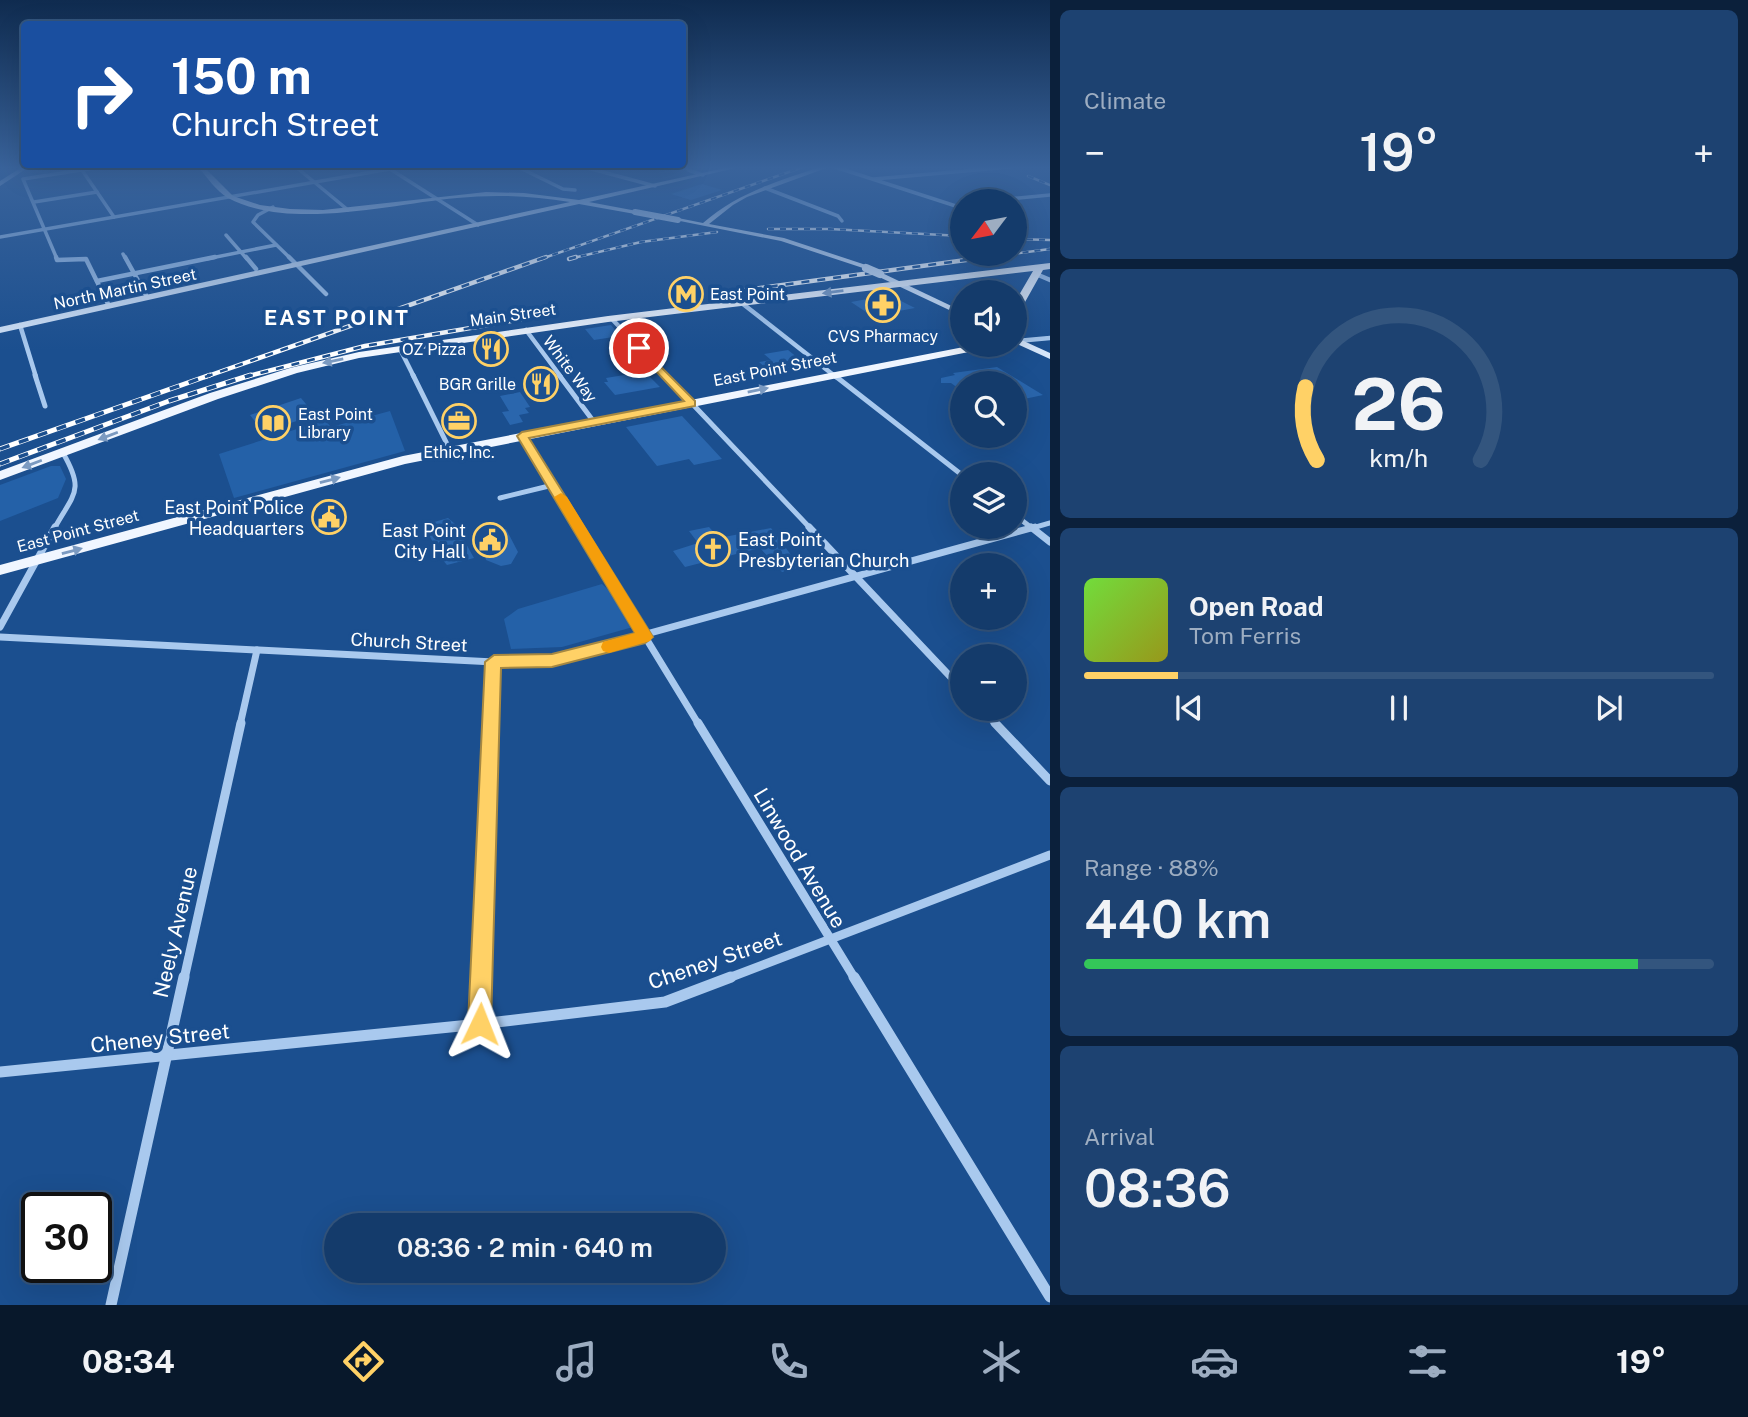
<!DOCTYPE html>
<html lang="en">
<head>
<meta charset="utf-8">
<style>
	body { margin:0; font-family:"Public Sans",sans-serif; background:#1d4271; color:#f1f3f6; height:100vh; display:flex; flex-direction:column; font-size:26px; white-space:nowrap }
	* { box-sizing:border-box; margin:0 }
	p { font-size:23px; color:#9dadc1 }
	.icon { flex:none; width:38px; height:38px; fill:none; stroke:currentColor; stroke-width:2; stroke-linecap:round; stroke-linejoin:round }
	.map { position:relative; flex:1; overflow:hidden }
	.details { display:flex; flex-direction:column; gap:10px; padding:10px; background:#0b203b; width:698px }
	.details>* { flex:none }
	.top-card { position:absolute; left:21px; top:21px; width:665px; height:147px; border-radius:7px; box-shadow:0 7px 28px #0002,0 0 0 2px #33557e; background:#1a4fa0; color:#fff; overflow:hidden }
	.needle { width:46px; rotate:238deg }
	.tools { position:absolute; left:950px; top:189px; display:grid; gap:14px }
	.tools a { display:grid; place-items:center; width:77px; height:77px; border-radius:50%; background:#143b6b; box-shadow:0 7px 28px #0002,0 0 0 2px #33557e; font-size:35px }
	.speed { position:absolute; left:21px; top:1192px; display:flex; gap:14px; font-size:35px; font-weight:700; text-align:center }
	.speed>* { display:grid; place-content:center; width:91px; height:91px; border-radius:50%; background:#143b6b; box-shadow:0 7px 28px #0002,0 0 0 2px #33557e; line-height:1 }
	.speed .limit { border:4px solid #111; border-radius:10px; background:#fff; color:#111 }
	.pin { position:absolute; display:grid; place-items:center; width:60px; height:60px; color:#fff; margin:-30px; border:4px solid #fff; border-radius:50%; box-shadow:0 2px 7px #0007 }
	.me { position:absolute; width:77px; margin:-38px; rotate:2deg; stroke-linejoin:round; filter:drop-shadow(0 0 5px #0008) }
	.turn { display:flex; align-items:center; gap:24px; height:147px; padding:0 35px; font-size:32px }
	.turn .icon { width:91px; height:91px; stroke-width:2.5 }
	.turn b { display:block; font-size:49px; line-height:60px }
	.big { font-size:52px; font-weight:600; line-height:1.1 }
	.details .card { flex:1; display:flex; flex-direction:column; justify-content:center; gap:10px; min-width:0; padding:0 24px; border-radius:10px; background:#1d4271 }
	.details .dial { align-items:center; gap:0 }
	.dial svg { height:182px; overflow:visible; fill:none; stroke:#33557e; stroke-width:7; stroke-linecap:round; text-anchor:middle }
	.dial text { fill:#f1f3f6; stroke:none }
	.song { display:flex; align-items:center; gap:21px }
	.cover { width:84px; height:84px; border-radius:10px; background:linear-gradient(135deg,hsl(100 70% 55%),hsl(60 70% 35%)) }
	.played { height:7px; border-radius:4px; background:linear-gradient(90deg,#ffd166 15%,#33557e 15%) }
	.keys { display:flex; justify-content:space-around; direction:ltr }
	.heat { display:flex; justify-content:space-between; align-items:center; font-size:38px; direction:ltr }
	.charge { height:10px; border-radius:5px; background:linear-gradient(90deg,#34c759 88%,#33557e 0) }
	.trip { position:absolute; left:324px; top:1213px; width:402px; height:70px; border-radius:35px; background:#143b6b; box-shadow:0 7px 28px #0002,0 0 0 2px #33557e; font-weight:600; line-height:70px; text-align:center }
	.tabs { display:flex; height:112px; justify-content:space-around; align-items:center; background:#08182b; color:#9dadc1 }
	.tabs .icon { width:49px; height:49px }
	.tabs .on { color:#ffd166 }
	.tabs b { font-size:32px; color:#f1f3f6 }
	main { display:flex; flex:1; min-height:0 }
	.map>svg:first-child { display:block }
</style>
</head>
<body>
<main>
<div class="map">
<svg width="1050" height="1305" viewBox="0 0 1050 1305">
	<rect width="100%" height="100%" fill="#1b4f8f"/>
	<!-- green -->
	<g fill="#2461a8">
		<polygon points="390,411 405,451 234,498 219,454 325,420 331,427"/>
		<polygon points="51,466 60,466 66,479 58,498 0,521 0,485"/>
		<polygon points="602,584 618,599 633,627 562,647 511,649 504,619 518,609"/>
	</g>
	<!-- building -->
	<g fill="#2a66ad">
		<polygon points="702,184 722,190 691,200 671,194"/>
		<polygon points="889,295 915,308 872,316 851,302"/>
		<polygon points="611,325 620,336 594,340 585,329"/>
		<polygon points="615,342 644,375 648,375 660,387 615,395 604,382 608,382 606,378 630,374 608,348"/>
		<polygon points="788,350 808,366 770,372 759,362 771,360 764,354"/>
		<polygon points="997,367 1043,395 1015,401 1015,383 962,383 962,391 951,383 941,383 941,378 955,375 953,373"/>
		<polygon points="520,392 530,407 525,408 529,413 519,415 523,422 510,425 502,412 509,411 500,396"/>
		<polygon points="301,398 315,415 263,432 250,415"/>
		<polygon points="682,416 710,446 722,459 694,465 689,459 657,466 626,427"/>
		<polygon points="448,518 455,524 474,558 447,565 441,558 424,525"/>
		<polygon points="499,526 501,531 506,529 518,552 511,564 501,566 486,560 479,531"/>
		<polygon points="709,527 719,538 771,528 800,567 782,572 760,548 685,567 673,551 698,543 689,531"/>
	</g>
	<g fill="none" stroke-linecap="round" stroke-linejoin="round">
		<!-- street-far5 -->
		<g stroke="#a9c9ee" stroke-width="3.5">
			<polyline points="296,167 348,210"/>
			<polyline points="518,167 563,189 575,190"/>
			<polyline points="584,167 655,186"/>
			<polyline points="835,167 962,208"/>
			<polyline points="390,169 478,225"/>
			<polyline points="82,170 114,217"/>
			<polyline points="688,170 703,175"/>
			<polyline points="874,179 1010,167"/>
			<polyline points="765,188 838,216 842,221"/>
			<polyline points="986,201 1050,195"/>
			<polyline points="34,202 97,192"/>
			<polyline points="273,207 258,215 253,222 291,259"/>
			<polyline points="1015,225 1022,228"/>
			<polyline points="226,235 247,259"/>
			<polyline points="0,237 401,167"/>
			<polyline points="123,254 126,259"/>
			<polyline points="57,259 23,179 101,167"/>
			<polyline points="83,259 86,259"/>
			<polyline points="206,259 276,245"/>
		</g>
		<!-- street-far4 -->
		<g stroke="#a9c9ee" stroke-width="4.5">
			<polyline points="56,257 57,260 86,259 109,306"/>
			<polyline points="125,257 146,295"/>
			<polyline points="246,257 256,269"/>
			<polyline points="289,257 326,294"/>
			<polyline points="1036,274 1050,280"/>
			<polyline points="97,281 215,257"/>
			<polyline points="743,304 836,377"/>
			<polyline points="612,319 667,377"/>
			<polyline points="20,325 36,377"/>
			<polyline points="526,330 561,377"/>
			<polyline points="1017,341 1050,338"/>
			<polyline points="400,349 414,377"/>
		</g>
		<!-- street-far3 -->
		<g stroke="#a9c9ee" stroke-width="5">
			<polyline points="35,375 45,406"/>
			<polyline points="413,375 450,450"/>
			<polyline points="559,375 594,422"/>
			<polyline points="665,375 811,529"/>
			<polyline points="834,375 962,475"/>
			<polyline points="522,436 579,529"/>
			<polyline points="500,498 553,485"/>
			<polyline points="1015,515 1033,529"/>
			<path d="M54 529C74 493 85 491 63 453"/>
			<polyline points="1029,529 1050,523"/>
		</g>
		<!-- street-far2 -->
		<g stroke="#a9c9ee" stroke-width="7">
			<polyline points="578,527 699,725"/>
			<polyline points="809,527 962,689"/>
			<polyline points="1031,527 1050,542"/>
			<polyline points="0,627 55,527"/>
			<polyline points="0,637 494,662 552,660 1035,527"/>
			<polyline points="981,709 997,725"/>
			<polyline points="240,725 257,650"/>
			<polyline points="492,725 494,662"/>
		</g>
		<!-- street-far1 -->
		<g stroke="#a9c9ee" stroke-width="9">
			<polyline points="698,723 855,979"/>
			<polyline points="995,723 1050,781"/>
			<polyline points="184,979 241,723"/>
			<polyline points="482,979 492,723"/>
			<polyline points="726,979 1050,855"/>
		</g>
		<!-- street -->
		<g stroke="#a9c9ee" stroke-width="11">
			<polyline points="854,977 1050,1297"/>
			<polyline points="480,1024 482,977"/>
			<polyline points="0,1072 480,1024 665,1002 731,977"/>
			<polyline points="111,1305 184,977"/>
		</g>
		<!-- secondary -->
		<g fill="#d6e6fa" fill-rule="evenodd">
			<polygon points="22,167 29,167 0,186 0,181"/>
			<path d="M198 167H204L233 196 260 205 290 209 323 210 486 192 524 193 579 200 729 167H740L589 202 637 211 635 214 579 204 0 333V327L570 202C532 196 495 194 457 198 390 204 291 231 228 198 216 191 207 177 198 167Z"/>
			<path d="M820 167H829L747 197 733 205 709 224 784 238 869 266V270L781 241 675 220 678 218 703 223C737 193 778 181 820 167Z"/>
			<polygon points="880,272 962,311 962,316 877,276 877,272"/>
			<polygon points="1015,337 1050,353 1050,359 1015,343"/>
		</g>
		<!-- primary -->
		<g fill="#f0f6ff" fill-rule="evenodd">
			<polygon points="1050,263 1050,269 1043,270 1020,311 1015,314 1015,302 1033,271 608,322 359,358 297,373 218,399 0,480 0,471 210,393 290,368 359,352 608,316"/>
			<polygon points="974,345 994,345 989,348 405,464 0,575 0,565 403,456"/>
		</g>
		<!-- rail-far2 casing -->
		<g stroke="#fff" stroke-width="2.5">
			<g id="rail-far2">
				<polyline points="1028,176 1050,185"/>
				<polyline points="768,229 830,229 962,236"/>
				<polyline points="1015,239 1050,240"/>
				<polyline points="541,259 803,167"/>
				<polyline points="569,259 641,242 717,232"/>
				<polyline points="975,259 1050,249"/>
			</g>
		</g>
		<!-- rail-far1 casing -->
		<g stroke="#fff" stroke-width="4.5">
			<g id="rail-far1">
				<polyline points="569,259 576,257"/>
				<polyline points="738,291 988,257"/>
				<polyline points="205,377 546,257"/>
				<polyline points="245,377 365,346 523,319"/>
			</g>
		</g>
		<!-- rail casing -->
		<g stroke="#fff" stroke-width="5">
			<g id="rail">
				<polyline points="0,449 210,375"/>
				<polyline points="0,464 169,401 251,375"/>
			</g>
		</g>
		<!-- rail-far2 -->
		<use href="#rail-far2" stroke="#1b4f8f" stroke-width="2" stroke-dasharray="6" stroke-linecap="butt"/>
		<!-- rail-far1 -->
		<use href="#rail-far1" stroke="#1b4f8f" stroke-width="2.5" stroke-dasharray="8" stroke-linecap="butt"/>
		<!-- rail -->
		<use href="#rail" stroke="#1b4f8f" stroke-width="3.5" stroke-dasharray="10" stroke-linecap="butt"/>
		<!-- secondary-bridge-far1 -->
		<polyline stroke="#d6e6fa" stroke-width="6" points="635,212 678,220"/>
		<!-- secondary-bridge -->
		<polyline stroke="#d6e6fa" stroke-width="8" points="866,268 880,274"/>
	</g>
	<!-- one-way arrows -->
	<defs><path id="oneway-solid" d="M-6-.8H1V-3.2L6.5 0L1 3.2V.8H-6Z" transform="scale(1.75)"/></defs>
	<g fill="#7b9ac1">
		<use href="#oneway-solid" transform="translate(833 292) rotate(173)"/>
		<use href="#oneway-solid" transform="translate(333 361) rotate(168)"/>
		<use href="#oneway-solid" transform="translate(758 390) rotate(-11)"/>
		<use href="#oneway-solid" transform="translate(108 436) rotate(159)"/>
		<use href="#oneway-solid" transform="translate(32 464) rotate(159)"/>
		<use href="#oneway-solid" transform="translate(330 480) rotate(-15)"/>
		<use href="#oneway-solid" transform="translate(72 551) rotate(-15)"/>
	</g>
	<!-- sky -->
	<linearGradient id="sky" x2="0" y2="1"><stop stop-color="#0f2b4f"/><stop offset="0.48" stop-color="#39639b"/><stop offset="1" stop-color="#39639b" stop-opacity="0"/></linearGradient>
	<rect width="1050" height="350" fill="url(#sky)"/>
	<!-- route -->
	<polygon fill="#ffd166" stroke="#a68842" stroke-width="2" points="639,345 695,401 695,406 529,438 653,637 645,643 552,667 501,668 491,1024 488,1032 480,1036 471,1032 468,1024 485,662 494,655 552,654 635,633 517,436 522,432 684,401 636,350 635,348"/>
	<!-- slow -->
	<polygon fill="#f59e0b" points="561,493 567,497 650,632 653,637 650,641 609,653 603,651 601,647 603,642 635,633 554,497"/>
	<!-- icons -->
	<defs>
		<g id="metro-ring" transform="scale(1.75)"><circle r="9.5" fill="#1b4f8f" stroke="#ffd166" stroke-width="1.5"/><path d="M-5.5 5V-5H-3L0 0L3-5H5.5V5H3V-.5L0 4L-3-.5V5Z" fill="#ffd166"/></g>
		<g id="pharmacy-ring" transform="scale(1.75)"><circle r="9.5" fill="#1b4f8f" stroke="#ffd166" stroke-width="1.5"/><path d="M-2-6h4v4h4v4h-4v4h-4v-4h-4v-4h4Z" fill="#ffd166"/></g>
		<g id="restaurant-ring" transform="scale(1.75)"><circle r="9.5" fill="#1b4f8f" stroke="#ffd166" stroke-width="1.5"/><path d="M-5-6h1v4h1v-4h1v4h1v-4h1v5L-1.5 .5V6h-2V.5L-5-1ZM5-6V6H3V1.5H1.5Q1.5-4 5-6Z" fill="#ffd166"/></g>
		<g id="office-ring" transform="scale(1.75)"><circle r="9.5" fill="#1b4f8f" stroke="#ffd166" stroke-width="1.5"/><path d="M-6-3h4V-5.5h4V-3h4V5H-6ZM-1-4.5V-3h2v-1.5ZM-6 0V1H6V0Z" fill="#ffd166"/></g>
		<g id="library-ring" transform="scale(1.75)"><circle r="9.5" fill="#1b4f8f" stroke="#ffd166" stroke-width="1.5"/><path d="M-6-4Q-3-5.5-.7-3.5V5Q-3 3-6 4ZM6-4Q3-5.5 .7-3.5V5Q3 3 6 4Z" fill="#ffd166"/></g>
		<g id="civic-ring" transform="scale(1.75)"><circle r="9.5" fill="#1b4f8f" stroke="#ffd166" stroke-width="1.5"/><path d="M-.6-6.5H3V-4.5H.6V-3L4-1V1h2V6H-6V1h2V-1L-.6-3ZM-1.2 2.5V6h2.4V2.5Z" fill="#ffd166"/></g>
		<g id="church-ring" transform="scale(1.75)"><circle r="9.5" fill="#1b4f8f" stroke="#ffd166" stroke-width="1.5"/><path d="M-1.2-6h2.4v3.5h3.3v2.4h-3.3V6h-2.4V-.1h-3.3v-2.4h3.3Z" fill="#ffd166"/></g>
	</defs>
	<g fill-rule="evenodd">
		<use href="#metro-ring" x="686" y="294"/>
		<use href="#pharmacy-ring" x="883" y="305"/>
		<use href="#restaurant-ring" x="491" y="349"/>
		<use href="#restaurant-ring" x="541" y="384"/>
		<use href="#office-ring" x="459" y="421"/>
		<use href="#library-ring" x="273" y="423"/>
		<use href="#civic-ring" x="329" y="517"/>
		<use href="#civic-ring" x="490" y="540"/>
		<use href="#church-ring" x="713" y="549"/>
	</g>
	<g text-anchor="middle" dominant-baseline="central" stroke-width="7" stroke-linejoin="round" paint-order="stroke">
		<!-- far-street labels -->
		<g font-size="16" fill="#fff" stroke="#1b4f8f">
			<text transform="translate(125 289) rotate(-12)">North Martin Street</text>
			<text transform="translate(513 315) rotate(-8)">Main Street</text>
			<text transform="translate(570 369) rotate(53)">White Way</text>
			<text transform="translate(775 369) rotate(-11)">East Point Street</text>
			<text transform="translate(78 531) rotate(-15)">East Point Street</text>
		</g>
		<!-- far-poi labels -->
		<g font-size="16" fill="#fff" stroke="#1b4f8f" text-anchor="start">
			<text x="710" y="294">East Point</text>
			<text x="883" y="336" text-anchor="middle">CVS Pharmacy</text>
			<text x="466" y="349" text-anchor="end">OZ Pizza</text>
			<text x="516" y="384" text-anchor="end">BGR Grille</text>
			<text x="298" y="414">East Point<tspan x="298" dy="18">Library</tspan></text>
			<text x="459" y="452" text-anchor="middle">Ethic, Inc.</text>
		</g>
		<!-- poi labels -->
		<g font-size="18" fill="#fff" stroke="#1b4f8f" text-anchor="end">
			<text x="304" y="507">East Point Police<tspan x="304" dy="21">Headquarters</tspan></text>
			<text x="466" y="530">East Point<tspan x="466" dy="21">City Hall</tspan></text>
			<text x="738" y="539" text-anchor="start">East Point<tspan x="738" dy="21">Presbyterian Church</tspan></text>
		</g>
		<!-- street labels -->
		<g font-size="18" fill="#fff" stroke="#1b4f8f">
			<text transform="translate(409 642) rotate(3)">Church Street</text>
		</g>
		<!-- far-district labels -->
		<g font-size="21" font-weight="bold" letter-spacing="2" fill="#fff" stroke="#1b4f8f">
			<text x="337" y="317">EAST POINT</text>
		</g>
		<!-- near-street labels -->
		<g font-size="21" fill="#fff" stroke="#1b4f8f">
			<text transform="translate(800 858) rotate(59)">Linwood Avenue</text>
			<text transform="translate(175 932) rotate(-77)">Neely Avenue</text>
			<text transform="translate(715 960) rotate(-19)">Cheney Street</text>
			<text transform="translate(160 1038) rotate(-6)">Cheney Street</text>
		</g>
	</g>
</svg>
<div class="tools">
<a><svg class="needle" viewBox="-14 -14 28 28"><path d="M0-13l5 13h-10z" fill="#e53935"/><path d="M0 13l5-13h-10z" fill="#9dadc1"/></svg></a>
<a><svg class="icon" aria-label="sound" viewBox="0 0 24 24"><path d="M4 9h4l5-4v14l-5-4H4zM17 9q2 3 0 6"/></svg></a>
<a><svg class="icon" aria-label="search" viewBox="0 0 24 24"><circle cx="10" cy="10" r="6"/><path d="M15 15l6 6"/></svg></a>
<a><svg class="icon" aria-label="layers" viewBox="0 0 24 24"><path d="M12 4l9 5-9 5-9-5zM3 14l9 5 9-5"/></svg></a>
<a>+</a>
<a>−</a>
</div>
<div class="speed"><div class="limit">30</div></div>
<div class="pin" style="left:639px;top:348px;background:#d93025"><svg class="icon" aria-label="arrive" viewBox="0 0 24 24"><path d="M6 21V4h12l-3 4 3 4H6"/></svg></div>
<svg class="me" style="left:480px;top:1024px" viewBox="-20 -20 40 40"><path d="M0-17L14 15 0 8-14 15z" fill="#ffd166" stroke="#fff" stroke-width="4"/></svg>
<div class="trip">08:36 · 2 min · 640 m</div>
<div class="top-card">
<div class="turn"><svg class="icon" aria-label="right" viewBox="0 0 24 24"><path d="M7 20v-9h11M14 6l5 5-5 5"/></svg><div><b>150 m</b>Church Street</div></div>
</div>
</div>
<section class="details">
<div class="card"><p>Climate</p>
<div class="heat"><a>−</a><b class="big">19°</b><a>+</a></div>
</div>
<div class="card dial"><svg viewBox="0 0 100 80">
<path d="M14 69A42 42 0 1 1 86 69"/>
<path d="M14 69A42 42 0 0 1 9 37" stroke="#ffd166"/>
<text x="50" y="56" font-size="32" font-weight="700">26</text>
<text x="50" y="72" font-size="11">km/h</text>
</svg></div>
<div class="card">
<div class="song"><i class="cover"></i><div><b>Open Road</b><p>Tom Ferris</p></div></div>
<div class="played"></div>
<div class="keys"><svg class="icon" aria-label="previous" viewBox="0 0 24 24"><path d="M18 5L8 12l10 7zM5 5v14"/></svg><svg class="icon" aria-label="pause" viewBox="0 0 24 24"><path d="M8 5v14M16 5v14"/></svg><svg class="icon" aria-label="next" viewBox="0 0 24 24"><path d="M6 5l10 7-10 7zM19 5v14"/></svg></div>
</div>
<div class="card"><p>Range · 88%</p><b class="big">440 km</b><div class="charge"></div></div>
<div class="card"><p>Arrival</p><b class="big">08:36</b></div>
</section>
</main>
<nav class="tabs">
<b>08:34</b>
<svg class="icon on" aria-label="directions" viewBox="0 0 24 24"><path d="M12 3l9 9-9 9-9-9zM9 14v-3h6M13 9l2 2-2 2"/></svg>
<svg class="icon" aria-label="music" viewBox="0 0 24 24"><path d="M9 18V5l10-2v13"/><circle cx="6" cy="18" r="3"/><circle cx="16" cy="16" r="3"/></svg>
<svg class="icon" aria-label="phone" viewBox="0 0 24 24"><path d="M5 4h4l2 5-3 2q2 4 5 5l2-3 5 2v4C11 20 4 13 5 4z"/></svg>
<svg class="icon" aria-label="climate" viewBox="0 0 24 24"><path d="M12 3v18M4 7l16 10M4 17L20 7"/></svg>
<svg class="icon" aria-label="car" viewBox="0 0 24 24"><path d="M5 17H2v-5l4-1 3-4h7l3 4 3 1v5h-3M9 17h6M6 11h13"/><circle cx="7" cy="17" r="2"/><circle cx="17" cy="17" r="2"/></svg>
<svg class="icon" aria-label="filters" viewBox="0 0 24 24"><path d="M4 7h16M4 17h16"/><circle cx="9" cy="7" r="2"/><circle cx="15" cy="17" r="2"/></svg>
<b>19°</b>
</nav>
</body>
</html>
